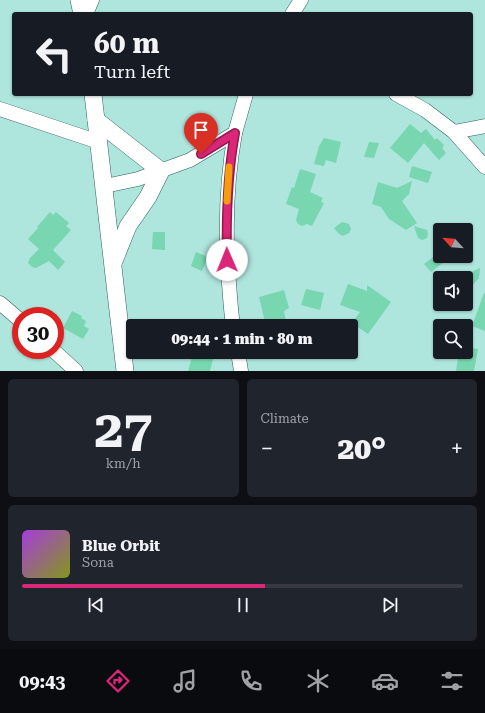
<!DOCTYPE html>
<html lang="en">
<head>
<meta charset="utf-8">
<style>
	body { margin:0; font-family:"Roboto Serif",serif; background:#20242c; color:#f1f3f6; height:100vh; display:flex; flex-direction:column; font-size:15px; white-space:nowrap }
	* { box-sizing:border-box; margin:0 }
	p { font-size:13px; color:#9ea1a6 }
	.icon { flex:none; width:22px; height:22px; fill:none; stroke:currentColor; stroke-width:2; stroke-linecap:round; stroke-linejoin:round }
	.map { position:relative; height:371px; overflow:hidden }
	.panel { display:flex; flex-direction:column; gap:8px; padding:8px; background:#0d0f14; flex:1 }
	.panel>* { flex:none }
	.guide { position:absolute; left:12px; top:12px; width:461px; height:84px; border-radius:4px; box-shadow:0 1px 3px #0004; background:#171b24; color:#f1f3f6; overflow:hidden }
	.needle { width:26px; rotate:296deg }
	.fabs { position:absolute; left:433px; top:223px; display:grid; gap:8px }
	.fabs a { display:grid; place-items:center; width:40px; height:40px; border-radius:4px; background:#171b24; box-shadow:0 1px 3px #0004; font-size:20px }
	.speed { position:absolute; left:12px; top:307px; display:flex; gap:8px; font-size:20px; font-weight:700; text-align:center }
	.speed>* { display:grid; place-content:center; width:52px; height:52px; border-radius:50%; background:#171b24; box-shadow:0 1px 3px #0004; line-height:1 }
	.speed .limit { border:6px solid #d22; background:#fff; color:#111 }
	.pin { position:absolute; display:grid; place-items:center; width:34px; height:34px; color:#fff; margin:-41px -17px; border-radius:50% 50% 50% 0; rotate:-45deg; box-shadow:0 0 4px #0007 }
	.pin .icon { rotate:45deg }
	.me { position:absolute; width:44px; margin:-22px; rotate:359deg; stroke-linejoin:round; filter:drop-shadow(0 0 3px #0008) }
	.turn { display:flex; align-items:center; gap:14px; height:84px; padding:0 16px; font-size:18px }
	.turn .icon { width:52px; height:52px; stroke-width:2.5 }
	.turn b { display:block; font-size:28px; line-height:34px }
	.big { font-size:30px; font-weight:800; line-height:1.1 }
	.panel .card { flex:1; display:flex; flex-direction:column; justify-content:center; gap:6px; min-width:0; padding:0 14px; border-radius:6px; background:#20242c }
	.panel .dial { align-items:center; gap:0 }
	.dial b { font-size:52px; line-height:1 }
	.song { display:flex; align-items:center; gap:12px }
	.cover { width:48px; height:48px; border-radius:6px; background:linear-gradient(135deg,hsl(280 70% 55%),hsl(70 70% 35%)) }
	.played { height:4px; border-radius:2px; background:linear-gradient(90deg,#db2777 55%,#363941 55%) }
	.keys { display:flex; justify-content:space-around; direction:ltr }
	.heat { display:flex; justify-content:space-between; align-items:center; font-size:22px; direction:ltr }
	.panel .tiles { flex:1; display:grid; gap:8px; grid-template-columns:1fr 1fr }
	.card:last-child { grid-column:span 2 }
	.trip { position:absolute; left:126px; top:319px; width:232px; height:40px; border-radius:4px; background:#171b24; box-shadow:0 1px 3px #0004; font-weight:800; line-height:40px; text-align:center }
	.tab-bar { display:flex; height:64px; justify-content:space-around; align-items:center; background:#090b0e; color:#9ea1a6 }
	.tab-bar .icon { width:28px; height:28px }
	.tab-bar .on { color:#db2777 }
	.tab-bar b { font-size:18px; color:#f1f3f6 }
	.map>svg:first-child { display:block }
</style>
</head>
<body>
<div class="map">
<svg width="485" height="371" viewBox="0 0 485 371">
	<rect width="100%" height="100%" fill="#aee5dd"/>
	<!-- building -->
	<g fill="#78d6b0">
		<polygon points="410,124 421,133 426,129 435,140 437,138 444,145 442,148 446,153 439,160 424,143 408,163 390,148"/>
		<polygon points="324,138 341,142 336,163 326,160 324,166 314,164 319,146"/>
		<polygon points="369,142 379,143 374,158 364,157"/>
		<polygon points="412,166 432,172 428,183 409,177"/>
		<polygon points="300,169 316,174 310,192 323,198 321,202 324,203 312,226 307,224 302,226 298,224 296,220 299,209 286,204 292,187 294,188"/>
		<polygon points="412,181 409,194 402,201 417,223 406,230 389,219 381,207 372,204 378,182 397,188"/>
		<polygon points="50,212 53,215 56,212 69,223 66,226 71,230 53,250 65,262 58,270 49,261 36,268 32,267 28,263 30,258 39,249 28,239 38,228 37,227"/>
		<polygon points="342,222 349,224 351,229 349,233 343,236 339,234 334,228"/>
		<polygon points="414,226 427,230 428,234 427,238 422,240 418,238"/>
		<polygon points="153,232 165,232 165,250 152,249"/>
		<polygon points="196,252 208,257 202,271 191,266"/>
		<polygon points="437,254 444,262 431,272 424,264"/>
		<polygon points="480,268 479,278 470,288 469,273"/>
		<polygon points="348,284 367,291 367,285 391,302 368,334 352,323 360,312 340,305"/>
		<polygon points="306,289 324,293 320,310 301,305"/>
		<polygon points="284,290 289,308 284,311 287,326 266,326 259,297"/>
		<polygon points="484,293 485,294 485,331 472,326"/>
		<polygon points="72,311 82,316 81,318 86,321 84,326 89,329 83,339 63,328"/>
		<polygon points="466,347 478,349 474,371 456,371 459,352 466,352"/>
		<polygon points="193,354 213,359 210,371 188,371"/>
	</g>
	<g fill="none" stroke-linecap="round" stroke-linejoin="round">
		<!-- minor casing -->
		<g stroke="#2d615b" stroke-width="15">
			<g id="minor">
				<polyline points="86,14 92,0"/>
				<polyline points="292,14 301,0"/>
				<polyline points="396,94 425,110 454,132 485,167"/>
				<polyline points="0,109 99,142"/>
				<polyline points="454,132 485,126"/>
				<polyline points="105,186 138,179 190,160 235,133 246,94"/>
				<polyline points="0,303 21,321"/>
				<path d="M233 326C231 312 230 297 229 283 225 233 226 183 235 133"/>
				<polyline points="53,350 76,371"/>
				<polyline points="238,352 241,371"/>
			</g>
		</g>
		<!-- tertiary casing -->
		<g stroke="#2d615b" stroke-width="18">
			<g id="tertiary">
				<polyline points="79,0 82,14"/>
				<polyline points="93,94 125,371"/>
				<polyline points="96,120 161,171 148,197 128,226 114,261"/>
			</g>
		</g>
		<!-- minor -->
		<use href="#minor" stroke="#fff" stroke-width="14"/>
		<!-- tertiary -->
		<use href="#tertiary" stroke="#fff" stroke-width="17"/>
	</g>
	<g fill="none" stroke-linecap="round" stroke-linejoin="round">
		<!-- route casing -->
		<g stroke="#8e194d" stroke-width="10">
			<path id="route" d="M201 154 235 133C227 176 226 216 227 260"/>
		</g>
		<!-- route -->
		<use href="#route" stroke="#db2777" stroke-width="7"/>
		<!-- slow -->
		<polyline stroke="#f59e0b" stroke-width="7" points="227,201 229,167"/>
	</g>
</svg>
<div class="fabs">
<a><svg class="needle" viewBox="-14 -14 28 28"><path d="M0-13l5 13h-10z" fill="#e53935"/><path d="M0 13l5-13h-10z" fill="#9ea1a6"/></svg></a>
<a><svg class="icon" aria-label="sound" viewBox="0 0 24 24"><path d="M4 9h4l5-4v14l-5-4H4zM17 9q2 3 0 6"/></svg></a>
<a><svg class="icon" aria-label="search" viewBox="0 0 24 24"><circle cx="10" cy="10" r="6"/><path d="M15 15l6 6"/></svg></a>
</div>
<div class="speed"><div class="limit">30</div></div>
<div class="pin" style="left:201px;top:154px;background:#d93025"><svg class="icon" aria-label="arrive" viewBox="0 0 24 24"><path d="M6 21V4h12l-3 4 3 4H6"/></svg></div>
<svg class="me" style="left:227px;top:260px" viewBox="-20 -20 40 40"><circle r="19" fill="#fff"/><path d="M0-13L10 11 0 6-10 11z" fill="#db2777"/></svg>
<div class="trip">09:44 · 1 min · 80 m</div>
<div class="guide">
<div class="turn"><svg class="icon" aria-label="left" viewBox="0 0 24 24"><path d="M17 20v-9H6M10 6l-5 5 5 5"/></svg><div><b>60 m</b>Turn left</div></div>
</div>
</div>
<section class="panel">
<div class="tiles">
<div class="card dial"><b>27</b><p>km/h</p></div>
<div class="card"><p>Climate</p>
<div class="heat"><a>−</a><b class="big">20°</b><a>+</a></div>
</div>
<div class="card">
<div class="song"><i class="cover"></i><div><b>Blue Orbit</b><p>Sona</p></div></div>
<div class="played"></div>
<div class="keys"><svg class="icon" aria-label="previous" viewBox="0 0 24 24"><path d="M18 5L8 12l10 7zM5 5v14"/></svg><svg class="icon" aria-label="pause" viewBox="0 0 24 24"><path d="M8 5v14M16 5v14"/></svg><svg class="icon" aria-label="next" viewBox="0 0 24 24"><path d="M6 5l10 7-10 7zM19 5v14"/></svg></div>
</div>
</div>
</section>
<nav class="tab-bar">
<b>09:43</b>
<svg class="icon on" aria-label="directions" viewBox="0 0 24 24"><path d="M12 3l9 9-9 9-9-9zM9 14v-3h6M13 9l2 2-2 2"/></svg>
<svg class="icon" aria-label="music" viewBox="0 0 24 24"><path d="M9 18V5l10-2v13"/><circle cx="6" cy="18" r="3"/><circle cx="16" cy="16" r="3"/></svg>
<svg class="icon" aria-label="phone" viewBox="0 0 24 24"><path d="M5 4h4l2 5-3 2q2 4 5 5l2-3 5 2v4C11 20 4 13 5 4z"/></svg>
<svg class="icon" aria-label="climate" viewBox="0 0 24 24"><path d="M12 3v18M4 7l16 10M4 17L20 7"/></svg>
<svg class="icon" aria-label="car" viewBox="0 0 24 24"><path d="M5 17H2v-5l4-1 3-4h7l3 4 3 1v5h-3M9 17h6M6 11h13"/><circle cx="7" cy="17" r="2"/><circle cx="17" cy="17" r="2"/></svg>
<svg class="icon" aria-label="filters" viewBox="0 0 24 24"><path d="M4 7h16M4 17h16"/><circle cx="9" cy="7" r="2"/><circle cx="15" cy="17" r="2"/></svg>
</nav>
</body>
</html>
